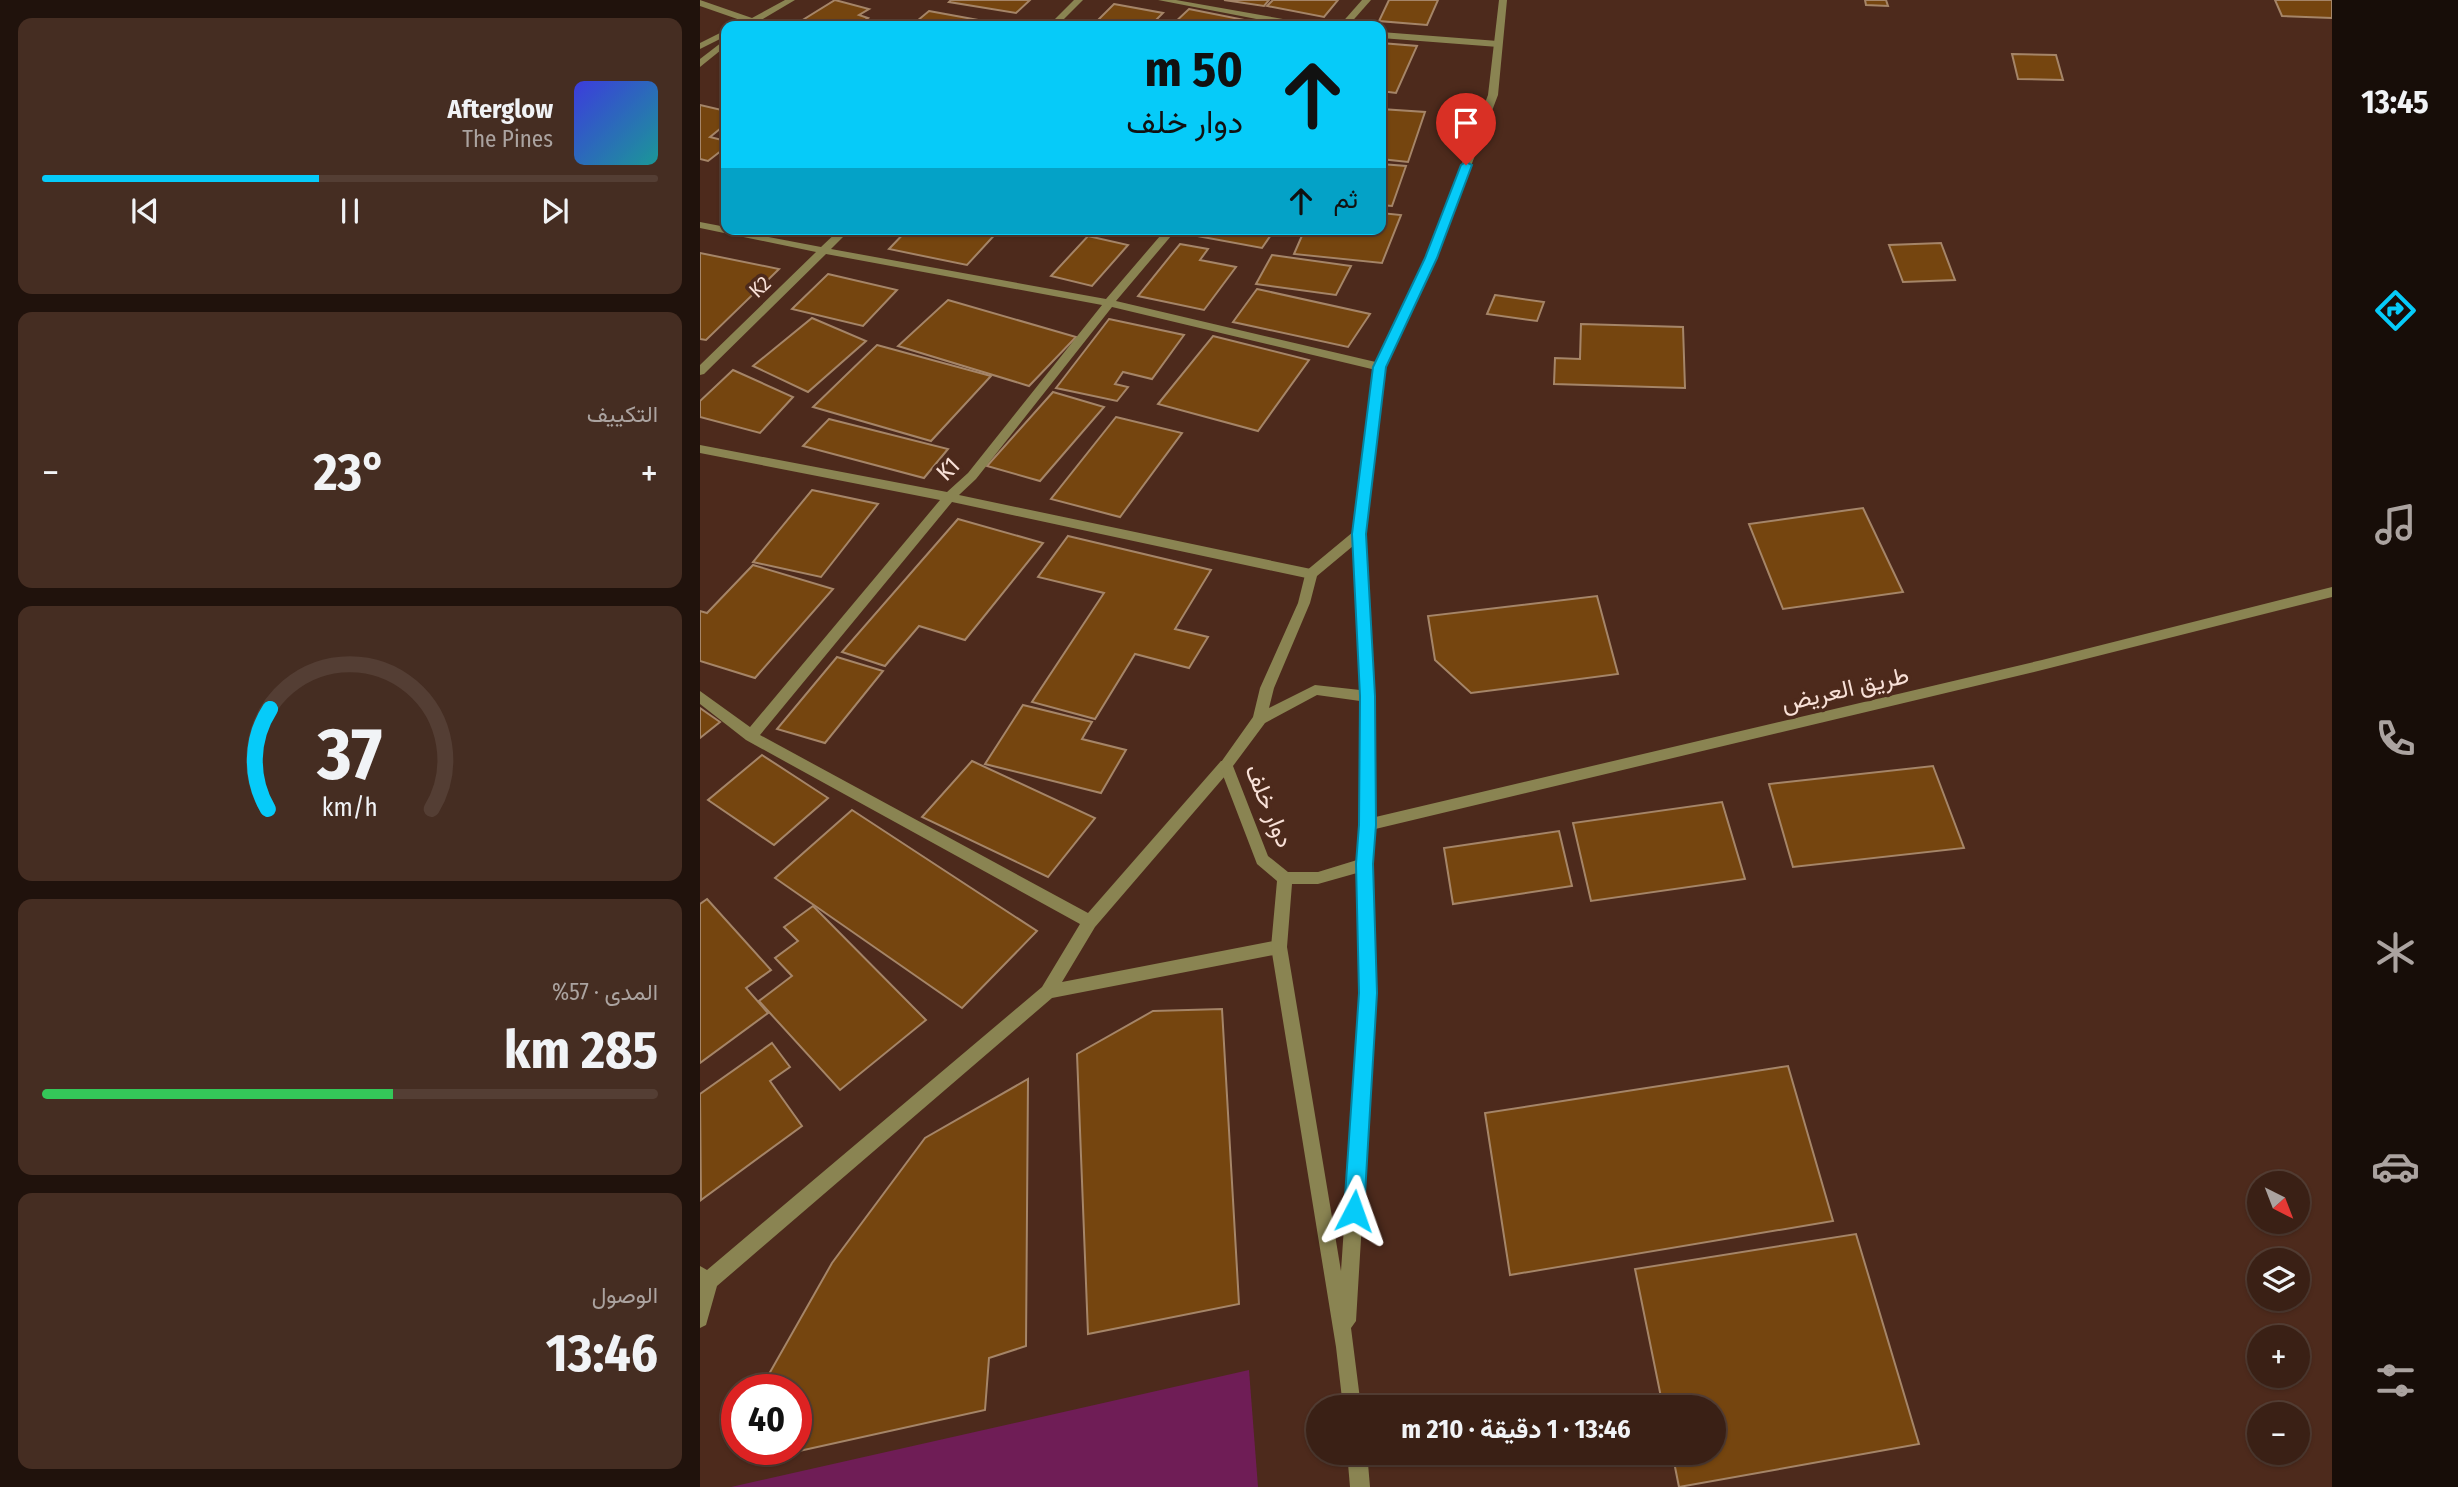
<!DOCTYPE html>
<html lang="ar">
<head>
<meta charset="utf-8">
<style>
	body { margin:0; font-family:"Fira Sans Condensed",Vazirmatn,sans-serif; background:#452d22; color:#f1f3f6; direction:rtl; height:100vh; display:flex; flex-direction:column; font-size:26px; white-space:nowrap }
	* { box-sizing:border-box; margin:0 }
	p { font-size:23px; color:#aba3a0 }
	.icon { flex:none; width:38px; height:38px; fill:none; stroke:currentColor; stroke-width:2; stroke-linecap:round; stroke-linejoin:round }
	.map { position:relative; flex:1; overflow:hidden; direction:ltr }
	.details { display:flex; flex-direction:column; gap:18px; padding:18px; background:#20120c; width:700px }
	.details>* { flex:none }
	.banner { position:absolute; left:21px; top:21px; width:665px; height:214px; border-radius:14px; box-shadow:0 2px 5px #0004,0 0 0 2px #543e34; direction:rtl; background:#06cbf9; color:#111; overflow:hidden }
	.needle { width:46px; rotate:138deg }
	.fabs { position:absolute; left:1547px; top:1171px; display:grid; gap:14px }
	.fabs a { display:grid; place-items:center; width:63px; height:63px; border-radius:50%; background:#3a2015; box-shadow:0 2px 5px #0004,0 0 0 2px #543e34; font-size:35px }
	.speed { position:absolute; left:21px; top:1374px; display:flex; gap:14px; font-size:35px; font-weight:700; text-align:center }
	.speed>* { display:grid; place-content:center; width:91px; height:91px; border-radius:50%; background:#3a2015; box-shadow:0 2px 5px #0004,0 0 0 2px #543e34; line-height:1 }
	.speed .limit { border:10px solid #d22; background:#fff; color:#111 }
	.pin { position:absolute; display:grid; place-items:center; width:60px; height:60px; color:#fff; margin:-72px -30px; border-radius:50% 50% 50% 0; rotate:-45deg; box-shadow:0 0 7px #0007 }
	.pin .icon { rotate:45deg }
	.me { position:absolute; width:77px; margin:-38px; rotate:4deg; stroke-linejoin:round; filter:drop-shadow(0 0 5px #0008) }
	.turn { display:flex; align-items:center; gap:24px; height:147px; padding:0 28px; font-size:32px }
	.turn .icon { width:91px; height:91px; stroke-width:2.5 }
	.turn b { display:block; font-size:49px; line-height:60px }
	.then { display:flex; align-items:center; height:66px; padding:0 28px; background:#0003; gap:14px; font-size:26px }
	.big { font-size:52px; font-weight:700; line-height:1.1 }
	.details .widget { flex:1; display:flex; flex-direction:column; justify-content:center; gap:10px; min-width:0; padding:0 24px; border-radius:14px; background:#452d22 }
	.details .dial { align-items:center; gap:0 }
	.dial svg { height:182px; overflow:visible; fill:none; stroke:#543e34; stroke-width:7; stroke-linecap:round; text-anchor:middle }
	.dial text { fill:#f1f3f6; stroke:none }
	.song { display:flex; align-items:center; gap:21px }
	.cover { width:84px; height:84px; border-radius:10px; background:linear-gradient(135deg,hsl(240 70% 55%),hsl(180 70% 35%)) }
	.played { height:7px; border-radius:4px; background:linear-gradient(90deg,#06cbf9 45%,#543e34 45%) }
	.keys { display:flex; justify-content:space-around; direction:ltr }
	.heat { display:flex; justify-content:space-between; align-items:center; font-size:38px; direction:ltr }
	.charge { height:10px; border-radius:5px; background:linear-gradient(90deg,#34c759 57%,#543e34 0) }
	.trip { position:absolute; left:606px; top:1395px; width:420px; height:70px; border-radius:35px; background:#3a2015; box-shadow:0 2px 5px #0004,0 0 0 2px #543e34; font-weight:700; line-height:70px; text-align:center; direction:rtl }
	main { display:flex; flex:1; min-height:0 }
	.menu { display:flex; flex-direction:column; width:126px; justify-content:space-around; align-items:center; background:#170d08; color:#aba3a0 }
	.menu .icon { width:49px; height:49px }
	.menu .selected { color:#06cbf9 }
	.menu b { font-size:32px; color:#f1f3f6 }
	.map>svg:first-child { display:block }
</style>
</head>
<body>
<main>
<nav class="menu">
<b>13:45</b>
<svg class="icon selected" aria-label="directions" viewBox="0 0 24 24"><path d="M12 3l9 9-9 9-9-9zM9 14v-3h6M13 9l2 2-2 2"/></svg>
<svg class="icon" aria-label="music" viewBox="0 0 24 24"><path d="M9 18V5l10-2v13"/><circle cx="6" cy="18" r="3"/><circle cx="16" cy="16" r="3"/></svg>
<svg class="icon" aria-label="phone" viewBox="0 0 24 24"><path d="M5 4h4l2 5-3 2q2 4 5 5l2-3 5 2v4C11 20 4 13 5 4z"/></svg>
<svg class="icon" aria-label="climate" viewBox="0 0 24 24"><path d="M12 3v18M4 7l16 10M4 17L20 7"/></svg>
<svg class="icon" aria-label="car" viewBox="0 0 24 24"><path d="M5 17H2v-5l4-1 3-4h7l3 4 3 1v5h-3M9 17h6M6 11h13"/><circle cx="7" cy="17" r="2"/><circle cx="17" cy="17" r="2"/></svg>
<svg class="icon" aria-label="filters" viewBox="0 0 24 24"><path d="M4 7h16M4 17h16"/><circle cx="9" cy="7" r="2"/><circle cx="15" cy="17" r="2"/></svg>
</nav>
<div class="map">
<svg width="1632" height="1487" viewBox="0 0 1632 1487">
	<rect width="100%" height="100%" fill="#4d2a1c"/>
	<!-- green -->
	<polygon fill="#6f1d56" points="549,1370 558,1487 31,1487"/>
	<!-- building -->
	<g fill="#75450f" stroke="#a58568" stroke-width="2">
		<polygon points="135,0 169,9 159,15 168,18 156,26 93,26"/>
		<polygon points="251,0 330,0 316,13 249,2"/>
		<polygon points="524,0 569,0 564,6"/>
		<polygon points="573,0 638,0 624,17 567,6"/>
		<polygon points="689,0 738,0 727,25 679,21"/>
		<polygon points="1165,0 1186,0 1188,6 1166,5"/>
		<polygon points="1575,0 1632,0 1632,18 1582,16"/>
		<polygon points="414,4 463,13 450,26 392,26"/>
		<polygon points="489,9 575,26 471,26"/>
		<polygon points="229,11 311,26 211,26"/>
		<polygon points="681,43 717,46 696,93 681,91"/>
		<polygon points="1312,54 1356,55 1363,80 1318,79"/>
		<polygon points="0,105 26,111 26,124 10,137 26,141 26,147 8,161 0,159"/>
		<polygon points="681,109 725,112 708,162 681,159"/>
		<polygon points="681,164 706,166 692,206 681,205"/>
		<polygon points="681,213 701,215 682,263 594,254 604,231 625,233 627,229 681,229"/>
		<polygon points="208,229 300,229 267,265 189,249"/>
		<polygon points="404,229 442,229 436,236"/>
		<polygon points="496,229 575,229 562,248 492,235"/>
		<polygon points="388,236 428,245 392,286 351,276"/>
		<polygon points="1241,243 1255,280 1203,282 1189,245"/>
		<polygon points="480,244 508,249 500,260 536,267 504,310 438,296"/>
		<polygon points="0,253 79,269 6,340 0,339"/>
		<polygon points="572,255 651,266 636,295 556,284"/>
		<polygon points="128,274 197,290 163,326 92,309"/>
		<polygon points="557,289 670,314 648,347 533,322"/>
		<polygon points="795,295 844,302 837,321 787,314"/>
		<polygon points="248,300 376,337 329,386 198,346"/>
		<polygon points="112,318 166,341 108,392 53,366"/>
		<polygon points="409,319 484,335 452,379 423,372 415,384 428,387 417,401 356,388"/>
		<polygon points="881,324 983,327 985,388 854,384 855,358 880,359"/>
		<polygon points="513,336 609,360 558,431 458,404"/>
		<polygon points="177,345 291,376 231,441 113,407"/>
		<polygon points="33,370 93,397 60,433 0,417 0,401"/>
		<polygon points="353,392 404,407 340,481 287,466"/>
		<polygon points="416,417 482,433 420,517 351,499"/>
		<polygon points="129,419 248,449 224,478 103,446"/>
		<polygon points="112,490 178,504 121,577 53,562"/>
		<polygon points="1163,508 1203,592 1083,609 1049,524"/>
		<polygon points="258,519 343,543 265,640 219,626 185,666 142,652"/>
		<polygon points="368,536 511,570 475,629 508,637 489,668 435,654 395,719 332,702 404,593 338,577"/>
		<polygon points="53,565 133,589 55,678 0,661 0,611 7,613"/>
		<polygon points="897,596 918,674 771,693 735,660 728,616"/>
		<polygon points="137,657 183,671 125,743 77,729"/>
		<polygon points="323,705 392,722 382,739 426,750 401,793 285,764"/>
		<polygon points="0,708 20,722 0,738"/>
		<polygon points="62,755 128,798 74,845 8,800"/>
		<polygon points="272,761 395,818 348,877 222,817"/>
		<polygon points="1233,766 1264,848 1093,867 1069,784"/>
		<polygon points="1022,802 1045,879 891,901 873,823"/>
		<polygon points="152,810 337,931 262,1008 75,878"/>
		<polygon points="859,831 872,886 753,904 744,848"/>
		<polygon points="7,899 71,970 46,988 68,1013 0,1063 0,904"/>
		<polygon points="113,906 226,1020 140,1090 59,1001 92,976 75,958 98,941 84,927"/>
		<polygon points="522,1009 539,1304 388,1334 377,1054 453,1011"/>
		<polygon points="72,1043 90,1067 70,1081 102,1126 1,1200 0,1094"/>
		<polygon points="1088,1066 1133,1221 810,1275 785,1113"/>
		<polygon points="328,1079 326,1346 289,1358 285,1410 63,1459 64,1449 96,1449 96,1390 68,1390 69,1374 132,1263 225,1138"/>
		<polygon points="1156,1234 1219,1444 979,1487 972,1452 1013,1452 1013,1407 963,1407 935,1269"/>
	</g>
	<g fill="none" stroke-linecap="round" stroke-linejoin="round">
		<!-- minor -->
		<g fill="#8a8452" fill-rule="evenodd">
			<polygon points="0,0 52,18 85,0 95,0 51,26 41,26 46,22 0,6"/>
			<polygon points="374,0 383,0 357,26 348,26"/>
			<polygon points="458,0 476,0 606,23 610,26 593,26"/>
			<polygon points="662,0 671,0 648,26 639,26"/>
			<polygon points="26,30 26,36 0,49 0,43"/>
			<polygon points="681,32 798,41 802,44 798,47 681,38"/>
			<polygon points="26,39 26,46 0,67 0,59"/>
			<polygon points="0,222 26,227 26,229 121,247 140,229 151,229 131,249 406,299 466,229 477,229 416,301 680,363 686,367 680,371 412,307 276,479 259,495 611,569 616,571 617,574 616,577 611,579 252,502 60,735 388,913 521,761 531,761 533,765 531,769 395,927 362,982 579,940 584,942 587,947 584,952 579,954 352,998 17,1286 6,1325 0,1328 0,1266 7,1270 342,987 380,924 46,740 0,704 0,691 50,727 240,500 0,453 0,445 247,492 268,473 402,305 126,254 4,374 0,375 0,365 116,252 0,228"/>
			<polygon points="1632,587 1632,597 1342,670 667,831 662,829 660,825 662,821 667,819 1342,660"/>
		</g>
		<!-- tertiary -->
		<g fill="#8a8452" fill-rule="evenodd">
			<path d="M799 0H807L798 95 736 258 686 367 665 534 674 696V825L671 864 676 993 656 1321 651 1328 661 1407H643L636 1347 571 947 577 881 557 864 519 765 553 717 560 688 598 603 606 571 653 532 674 367 726 258 788 95ZM653 546 660 690 615 685 569 708 574 688 610 603 617 576ZM617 695 660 701V825L657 860 618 872H588L568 856 533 766 565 723ZM657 873 660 993 641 1271 587 947 592 884H618Z"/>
			<polygon points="647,1452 667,1452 670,1487 650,1487"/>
		</g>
	</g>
	<!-- route -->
	<polygon fill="#06cbf9" stroke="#0484a2" stroke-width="2" points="766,162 772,165 737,258 686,367 666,534 675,696 676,825 673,864 677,993 664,1211 661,1218 654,1221 647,1218 644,1211 659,993 656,864 659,825 660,696 652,534 673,367 725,258 761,165"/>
	<g text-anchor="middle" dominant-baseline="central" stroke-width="7" stroke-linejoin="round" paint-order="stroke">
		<!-- far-street labels -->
		<g font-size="21" fill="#f8e0d7" stroke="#4d2a1c">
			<text transform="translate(60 287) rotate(-44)">K2</text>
		</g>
		<!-- street labels -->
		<g font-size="24" fill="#f8e0d7" stroke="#4d2a1c">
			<text transform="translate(248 469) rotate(-45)">K1</text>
			<text transform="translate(1145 689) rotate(-13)">طريق العريض</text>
			<text transform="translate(569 806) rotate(67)">دوار خلف</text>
		</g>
	</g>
</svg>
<div class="fabs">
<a><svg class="needle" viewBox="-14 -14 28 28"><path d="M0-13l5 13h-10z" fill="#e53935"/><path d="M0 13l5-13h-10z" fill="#aba3a0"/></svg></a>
<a><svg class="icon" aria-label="layers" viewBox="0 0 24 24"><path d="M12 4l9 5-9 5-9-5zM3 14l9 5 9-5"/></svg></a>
<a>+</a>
<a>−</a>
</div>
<div class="speed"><div class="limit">40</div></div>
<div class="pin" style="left:766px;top:165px;background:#d93025"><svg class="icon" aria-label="arrive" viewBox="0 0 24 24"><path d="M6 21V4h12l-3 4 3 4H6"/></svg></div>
<svg class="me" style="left:654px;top:1211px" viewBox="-20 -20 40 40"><path d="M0-17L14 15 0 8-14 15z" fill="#06cbf9" stroke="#fff" stroke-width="4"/></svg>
<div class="trip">13:46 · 1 دقيقة · 210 m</div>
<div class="banner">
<div class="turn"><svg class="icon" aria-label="ahead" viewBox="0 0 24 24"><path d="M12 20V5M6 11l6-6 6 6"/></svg><div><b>50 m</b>دوار خلف</div></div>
<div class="then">ثم<svg class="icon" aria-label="ahead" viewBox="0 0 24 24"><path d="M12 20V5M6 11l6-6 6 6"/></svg></div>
</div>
</div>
<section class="details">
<div class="widget">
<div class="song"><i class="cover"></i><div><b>Afterglow</b><p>The Pines</p></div></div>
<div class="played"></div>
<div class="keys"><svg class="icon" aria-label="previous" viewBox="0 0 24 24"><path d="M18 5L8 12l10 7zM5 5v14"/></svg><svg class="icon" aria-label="pause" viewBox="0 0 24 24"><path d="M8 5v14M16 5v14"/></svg><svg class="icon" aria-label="next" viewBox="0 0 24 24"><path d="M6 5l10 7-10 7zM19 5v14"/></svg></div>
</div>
<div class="widget"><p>التكييف</p>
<div class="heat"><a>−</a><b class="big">23°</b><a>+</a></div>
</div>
<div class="widget dial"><svg viewBox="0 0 100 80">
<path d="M14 69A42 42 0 1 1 86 69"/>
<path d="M14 69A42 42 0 0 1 15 25" stroke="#06cbf9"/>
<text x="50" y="56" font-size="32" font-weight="700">37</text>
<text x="50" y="72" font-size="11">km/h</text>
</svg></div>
<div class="widget"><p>المدى · 57%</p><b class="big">285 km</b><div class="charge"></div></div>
<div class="widget"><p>الوصول</p><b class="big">13:46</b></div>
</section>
</main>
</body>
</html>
